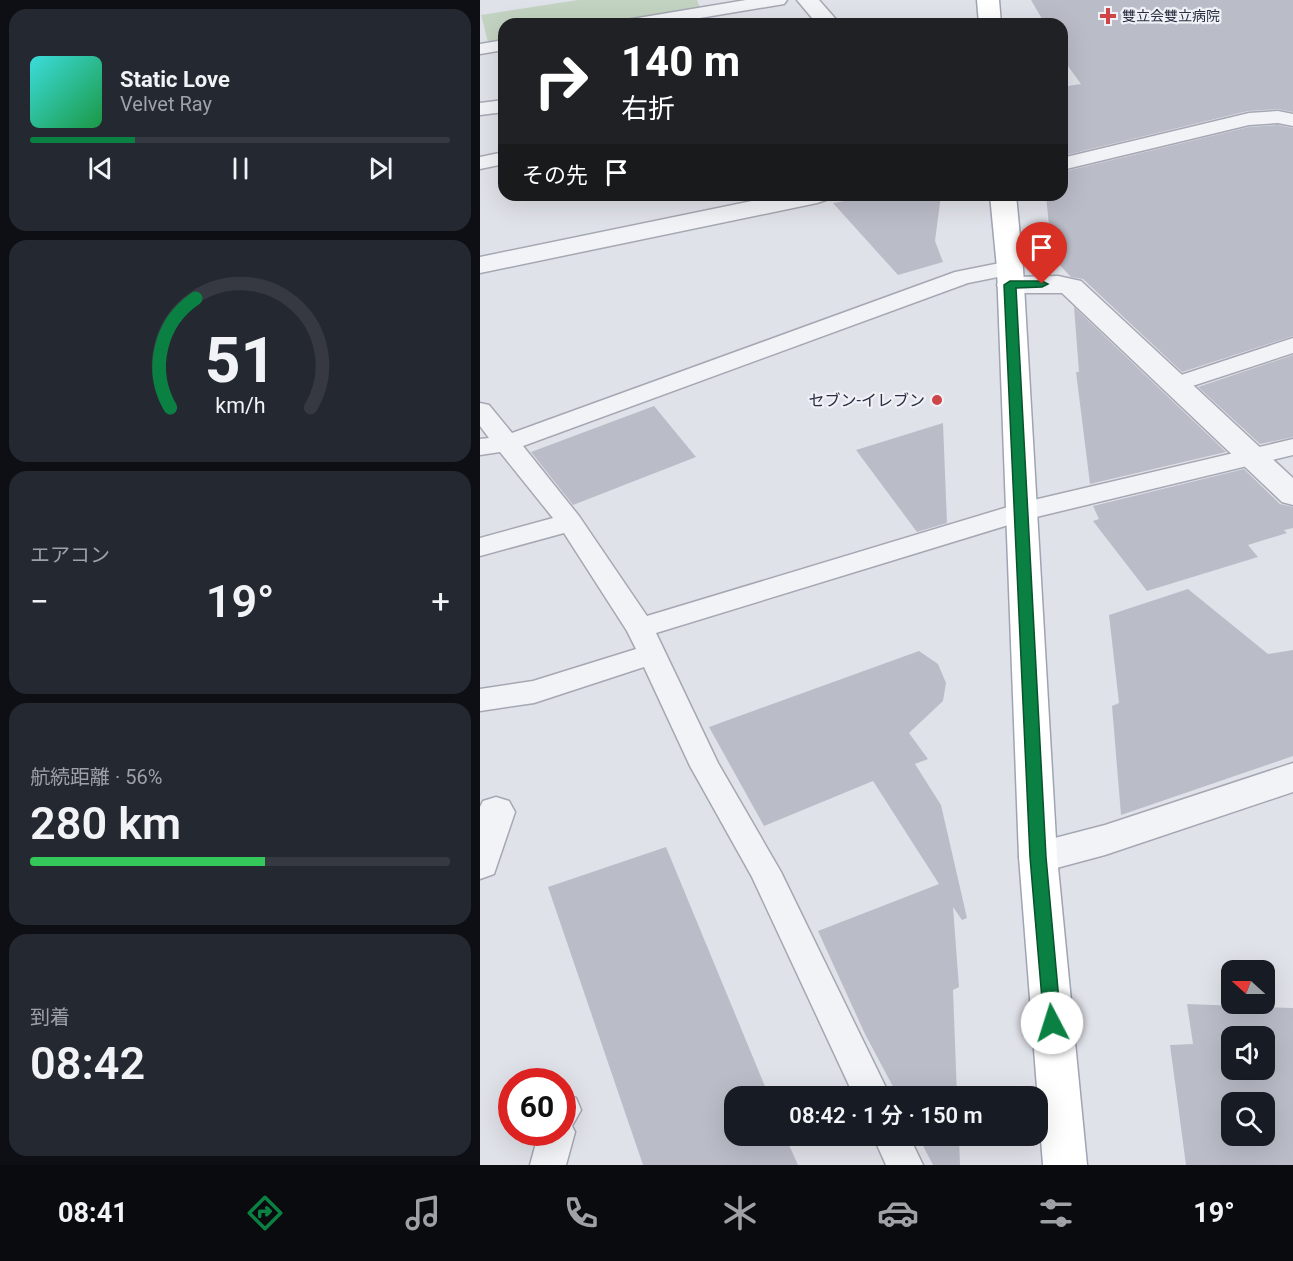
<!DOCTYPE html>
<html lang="ja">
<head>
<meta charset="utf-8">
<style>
	body { margin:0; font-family:Roboto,"Noto Sans JP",sans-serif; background:#242831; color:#f1f3f6; height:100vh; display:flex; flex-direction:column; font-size:22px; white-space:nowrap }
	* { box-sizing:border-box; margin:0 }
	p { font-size:20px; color:#9ea1a6 }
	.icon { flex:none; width:33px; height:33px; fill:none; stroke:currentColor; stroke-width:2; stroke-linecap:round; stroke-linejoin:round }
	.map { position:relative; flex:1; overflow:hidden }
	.details { display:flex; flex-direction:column; gap:9px; padding:9px; background:#0d0f14; width:480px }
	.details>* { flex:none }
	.hud { position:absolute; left:18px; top:18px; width:570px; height:183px; border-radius:18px; box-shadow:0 6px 24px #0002; background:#202124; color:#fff; overflow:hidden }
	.needle { width:39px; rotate:291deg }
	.buttons { position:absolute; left:741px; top:960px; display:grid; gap:12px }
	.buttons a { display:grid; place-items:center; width:54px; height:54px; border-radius:12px; background:#171b24; box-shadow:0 6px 24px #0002; font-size:30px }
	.speed { position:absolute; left:18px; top:1068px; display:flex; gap:12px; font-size:30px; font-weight:700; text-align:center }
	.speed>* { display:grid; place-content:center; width:78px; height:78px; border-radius:50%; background:#171b24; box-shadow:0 6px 24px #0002; line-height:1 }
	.speed .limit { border:9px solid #d22; background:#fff; color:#111 }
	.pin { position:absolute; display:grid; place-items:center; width:51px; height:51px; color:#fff; margin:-62px -26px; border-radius:50% 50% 50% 0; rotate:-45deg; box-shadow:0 0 6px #0007 }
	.pin .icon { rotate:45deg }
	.me { position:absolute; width:66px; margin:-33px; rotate:355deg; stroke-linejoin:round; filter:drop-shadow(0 0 4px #0008) }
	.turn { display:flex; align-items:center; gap:21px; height:126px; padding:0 24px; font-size:27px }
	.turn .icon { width:78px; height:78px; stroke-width:2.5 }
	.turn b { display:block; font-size:42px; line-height:51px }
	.then { display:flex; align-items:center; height:57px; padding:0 24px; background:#0003; gap:12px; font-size:22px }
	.big { font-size:45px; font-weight:600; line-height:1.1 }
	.details .widget { flex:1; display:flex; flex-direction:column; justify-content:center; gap:9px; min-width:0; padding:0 21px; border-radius:18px; background:#242831 }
	.details .dial { align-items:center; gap:0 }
	.dial svg { height:156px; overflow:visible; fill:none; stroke:#363941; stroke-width:7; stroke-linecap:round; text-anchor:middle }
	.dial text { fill:#f1f3f6; stroke:none }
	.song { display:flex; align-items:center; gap:18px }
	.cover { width:72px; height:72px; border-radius:9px; background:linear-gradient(135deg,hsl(180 70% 55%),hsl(140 70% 35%)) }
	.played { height:6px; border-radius:3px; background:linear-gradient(90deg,#0b8043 25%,#363941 25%) }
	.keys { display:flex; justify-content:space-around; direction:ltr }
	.heat { display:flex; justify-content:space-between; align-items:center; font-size:33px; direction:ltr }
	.charge { height:9px; border-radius:4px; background:linear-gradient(90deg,#34c759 56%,#363941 0) }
	.trip { position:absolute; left:244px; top:1086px; width:324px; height:60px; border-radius:18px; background:#171b24; box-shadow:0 6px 24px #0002; font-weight:600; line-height:60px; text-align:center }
	.dock { display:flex; height:96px; justify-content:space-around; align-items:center; background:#090b0e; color:#9ea1a6 }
	.dock .icon { width:42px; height:42px }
	.dock .active { color:#0b8043 }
	.dock b { font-size:27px; color:#f1f3f6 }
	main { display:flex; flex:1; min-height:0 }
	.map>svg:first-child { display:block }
</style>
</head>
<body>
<main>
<section class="details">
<div class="widget">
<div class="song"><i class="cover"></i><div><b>Static Love</b><p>Velvet Ray</p></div></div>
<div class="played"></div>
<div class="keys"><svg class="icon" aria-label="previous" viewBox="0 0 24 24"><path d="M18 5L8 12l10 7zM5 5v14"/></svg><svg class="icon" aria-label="pause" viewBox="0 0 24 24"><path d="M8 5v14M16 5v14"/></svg><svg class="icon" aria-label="next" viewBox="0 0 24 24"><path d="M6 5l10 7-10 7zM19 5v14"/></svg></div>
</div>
<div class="widget dial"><svg viewBox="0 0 100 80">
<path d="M14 69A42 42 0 1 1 86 69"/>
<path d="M14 69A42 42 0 0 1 27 13" stroke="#0b8043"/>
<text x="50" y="56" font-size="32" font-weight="700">51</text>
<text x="50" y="72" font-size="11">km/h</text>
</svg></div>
<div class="widget"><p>エアコン</p>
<div class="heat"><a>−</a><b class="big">19°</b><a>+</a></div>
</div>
<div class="widget"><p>航続距離 · 56%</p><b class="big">280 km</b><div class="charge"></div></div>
<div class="widget"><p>到着</p><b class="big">08:42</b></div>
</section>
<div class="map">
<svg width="813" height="1165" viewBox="0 0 813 1165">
	<rect width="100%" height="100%" fill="#e0e2e9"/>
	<!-- green -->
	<polygon fill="#c3d3c1" points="98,0 217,0 221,10 130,24 24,24 24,40 8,42 1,15"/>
	<!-- building -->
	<g fill="#babdc8" fill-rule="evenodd">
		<polygon points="551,0 813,0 813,112 798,109 768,111 582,156 582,87 601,84 582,58 582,24 558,24 554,19 562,19"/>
		<polygon points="798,125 813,128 813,336 702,372 603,279 591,277 572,257 566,195 582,195 582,172 769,127"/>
		<polygon points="400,195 461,195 455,241 463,262 418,275 353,203"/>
		<polygon points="594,307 746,452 610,484 596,372 599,372"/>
		<polygon points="813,355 813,437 780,444 718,387"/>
		<polygon points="174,406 216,457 93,505 51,452"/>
		<polygon points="463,423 467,523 437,532 376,450"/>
		<polygon points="764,469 800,504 813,507 813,528 804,530 807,533 768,545 778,557 667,591 613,521 619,519 613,506"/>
		<polygon points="708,589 788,654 813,650 813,756 641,815 632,706 639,703 629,615"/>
		<polygon points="439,651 458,664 466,683 463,701 429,733 448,759 435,764 461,805 487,918 482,920 473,907 479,987 473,990 477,1096 418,1096 385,1034 338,931 459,884 393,781 284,826 229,727"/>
		<polygon points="186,847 289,1096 255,1096 255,1136 305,1136 318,1165 163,1165 68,887"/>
		<path d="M707 1004 813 1008V1165H706L690 1045 713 1044ZM752 1036H784V1070H752ZM752 1102H784V1136H752Z"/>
		<polygon points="438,1136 479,1136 480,1165 453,1165"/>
	</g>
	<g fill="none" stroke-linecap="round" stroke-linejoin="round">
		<!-- service casing -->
		<g stroke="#a5a8b3" stroke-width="3">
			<g id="service">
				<polygon points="266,0 307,0 304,4 184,24 143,24 146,20"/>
				<polygon points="24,40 24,50 0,54 0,44"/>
				<polygon points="24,100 24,112 0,115 0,103"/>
				<polygon points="798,111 813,114 813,126 798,123 769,125 582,170 582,158 769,113"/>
				<polygon points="24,152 24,164 0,169 0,157"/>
				<polygon points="530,261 538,263 541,268 538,273 488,283 43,446 99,516 167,616 541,503 813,439 813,455 548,519 176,633 238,763 301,872 410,1096 374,1096 272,877 210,766 164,667 54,703 0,711 0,689 53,681 156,649 147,631 84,533 0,556 0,538 73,518 20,452 0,455 0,439 9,438 0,426 0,403 9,405 32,433 475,272"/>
				<polygon points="813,338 813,353 694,392 686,390 682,385 686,380"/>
				<polygon points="82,1094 96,1098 101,1110 92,1126 95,1132 86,1165 50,1165 59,1132 82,1132"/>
				<polygon points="393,1136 429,1136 443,1165 406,1165"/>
			</g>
		</g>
		<!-- minor casing -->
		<g stroke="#a5a8b3" stroke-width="3">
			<g id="minor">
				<polygon points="317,0 339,0 360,24 337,24"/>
				<polygon points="301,195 350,195 346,200 337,203 0,273 0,257"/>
				<polygon points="578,276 601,281 813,478 813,505 802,502 582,293 530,293 520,291 517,285 520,279 530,277"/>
				<polygon points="813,763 813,792 625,855 558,873 544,868 539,857 544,846 625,825"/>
				<polygon points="16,797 29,801 35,812 14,874 0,879 0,807 3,801"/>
			</g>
		</g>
		<!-- primary casing -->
		<g stroke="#9fa4b4" stroke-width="3">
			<g id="primary">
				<polygon points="497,0 519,0 521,24 499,24"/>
				<polygon points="510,195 536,195 543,268 577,857 607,1165 563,1165 539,857 517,268"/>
			</g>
		</g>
		<!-- service -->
		<use href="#service" fill="#f2f3f7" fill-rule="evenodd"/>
		<!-- minor -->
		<use href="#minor" fill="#f2f3f7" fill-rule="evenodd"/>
		<!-- primary -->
		<use href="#primary" fill="#fff" fill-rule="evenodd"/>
	</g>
	<!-- route -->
	<polygon fill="#0b8043" stroke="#07532c" stroke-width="1.5" points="530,281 562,281 568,284 562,287 536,288 566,857 581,1023 579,1028 572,1030 566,1028 564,1023 550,857 524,285"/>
	<!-- markers -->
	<g fill="#cd4546" stroke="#eff1f6" stroke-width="2">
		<path d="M625 7h6v6h6v6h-6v6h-6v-6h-6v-6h6z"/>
		<circle cx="457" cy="400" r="6"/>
	</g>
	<g text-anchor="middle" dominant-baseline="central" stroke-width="4.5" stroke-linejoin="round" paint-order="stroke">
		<!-- far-poi labels -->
		<g font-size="14" fill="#282e40" stroke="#eff1f6" text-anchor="start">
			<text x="642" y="16">雙立会雙立病院</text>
		</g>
		<!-- poi labels -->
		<g font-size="16" fill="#282e40" stroke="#eff1f6" text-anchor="end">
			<text x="445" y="400">セブン-イレブン</text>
		</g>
	</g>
</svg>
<div class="buttons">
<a><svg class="needle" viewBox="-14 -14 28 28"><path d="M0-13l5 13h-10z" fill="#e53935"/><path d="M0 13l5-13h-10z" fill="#9ea1a6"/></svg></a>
<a><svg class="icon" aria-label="sound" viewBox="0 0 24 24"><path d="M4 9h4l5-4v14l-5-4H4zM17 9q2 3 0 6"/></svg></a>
<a><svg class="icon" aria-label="search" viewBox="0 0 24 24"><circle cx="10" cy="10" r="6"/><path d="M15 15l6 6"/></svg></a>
</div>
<div class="speed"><div class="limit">60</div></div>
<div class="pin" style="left:562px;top:284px;background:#d93025"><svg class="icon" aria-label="arrive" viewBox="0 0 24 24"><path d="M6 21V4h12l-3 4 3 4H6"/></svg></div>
<svg class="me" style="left:572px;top:1023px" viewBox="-20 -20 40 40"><circle r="19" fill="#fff"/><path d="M0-13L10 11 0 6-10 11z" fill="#0b8043"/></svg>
<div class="trip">08:42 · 1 分 · 150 m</div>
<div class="hud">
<div class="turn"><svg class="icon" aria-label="right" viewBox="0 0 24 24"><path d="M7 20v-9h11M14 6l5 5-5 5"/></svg><div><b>140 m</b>右折</div></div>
<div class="then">その先<svg class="icon" aria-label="arrive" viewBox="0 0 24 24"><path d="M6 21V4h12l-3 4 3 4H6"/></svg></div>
</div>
</div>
</main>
<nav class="dock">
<b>08:41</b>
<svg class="icon active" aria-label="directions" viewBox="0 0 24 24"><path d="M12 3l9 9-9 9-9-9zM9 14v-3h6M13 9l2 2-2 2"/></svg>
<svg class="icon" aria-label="music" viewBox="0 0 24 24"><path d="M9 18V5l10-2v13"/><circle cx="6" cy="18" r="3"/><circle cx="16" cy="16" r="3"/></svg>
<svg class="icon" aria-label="phone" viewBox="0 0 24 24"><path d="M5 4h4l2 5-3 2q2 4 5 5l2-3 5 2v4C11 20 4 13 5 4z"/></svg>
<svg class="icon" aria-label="climate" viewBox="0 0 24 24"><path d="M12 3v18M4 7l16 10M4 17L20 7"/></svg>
<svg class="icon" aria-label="car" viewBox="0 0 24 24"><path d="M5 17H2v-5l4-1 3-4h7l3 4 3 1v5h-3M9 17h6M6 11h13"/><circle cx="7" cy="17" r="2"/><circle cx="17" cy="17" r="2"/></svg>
<svg class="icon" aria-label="filters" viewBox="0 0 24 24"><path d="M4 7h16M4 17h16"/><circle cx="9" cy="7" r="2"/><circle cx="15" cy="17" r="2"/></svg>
<b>19°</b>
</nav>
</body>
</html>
